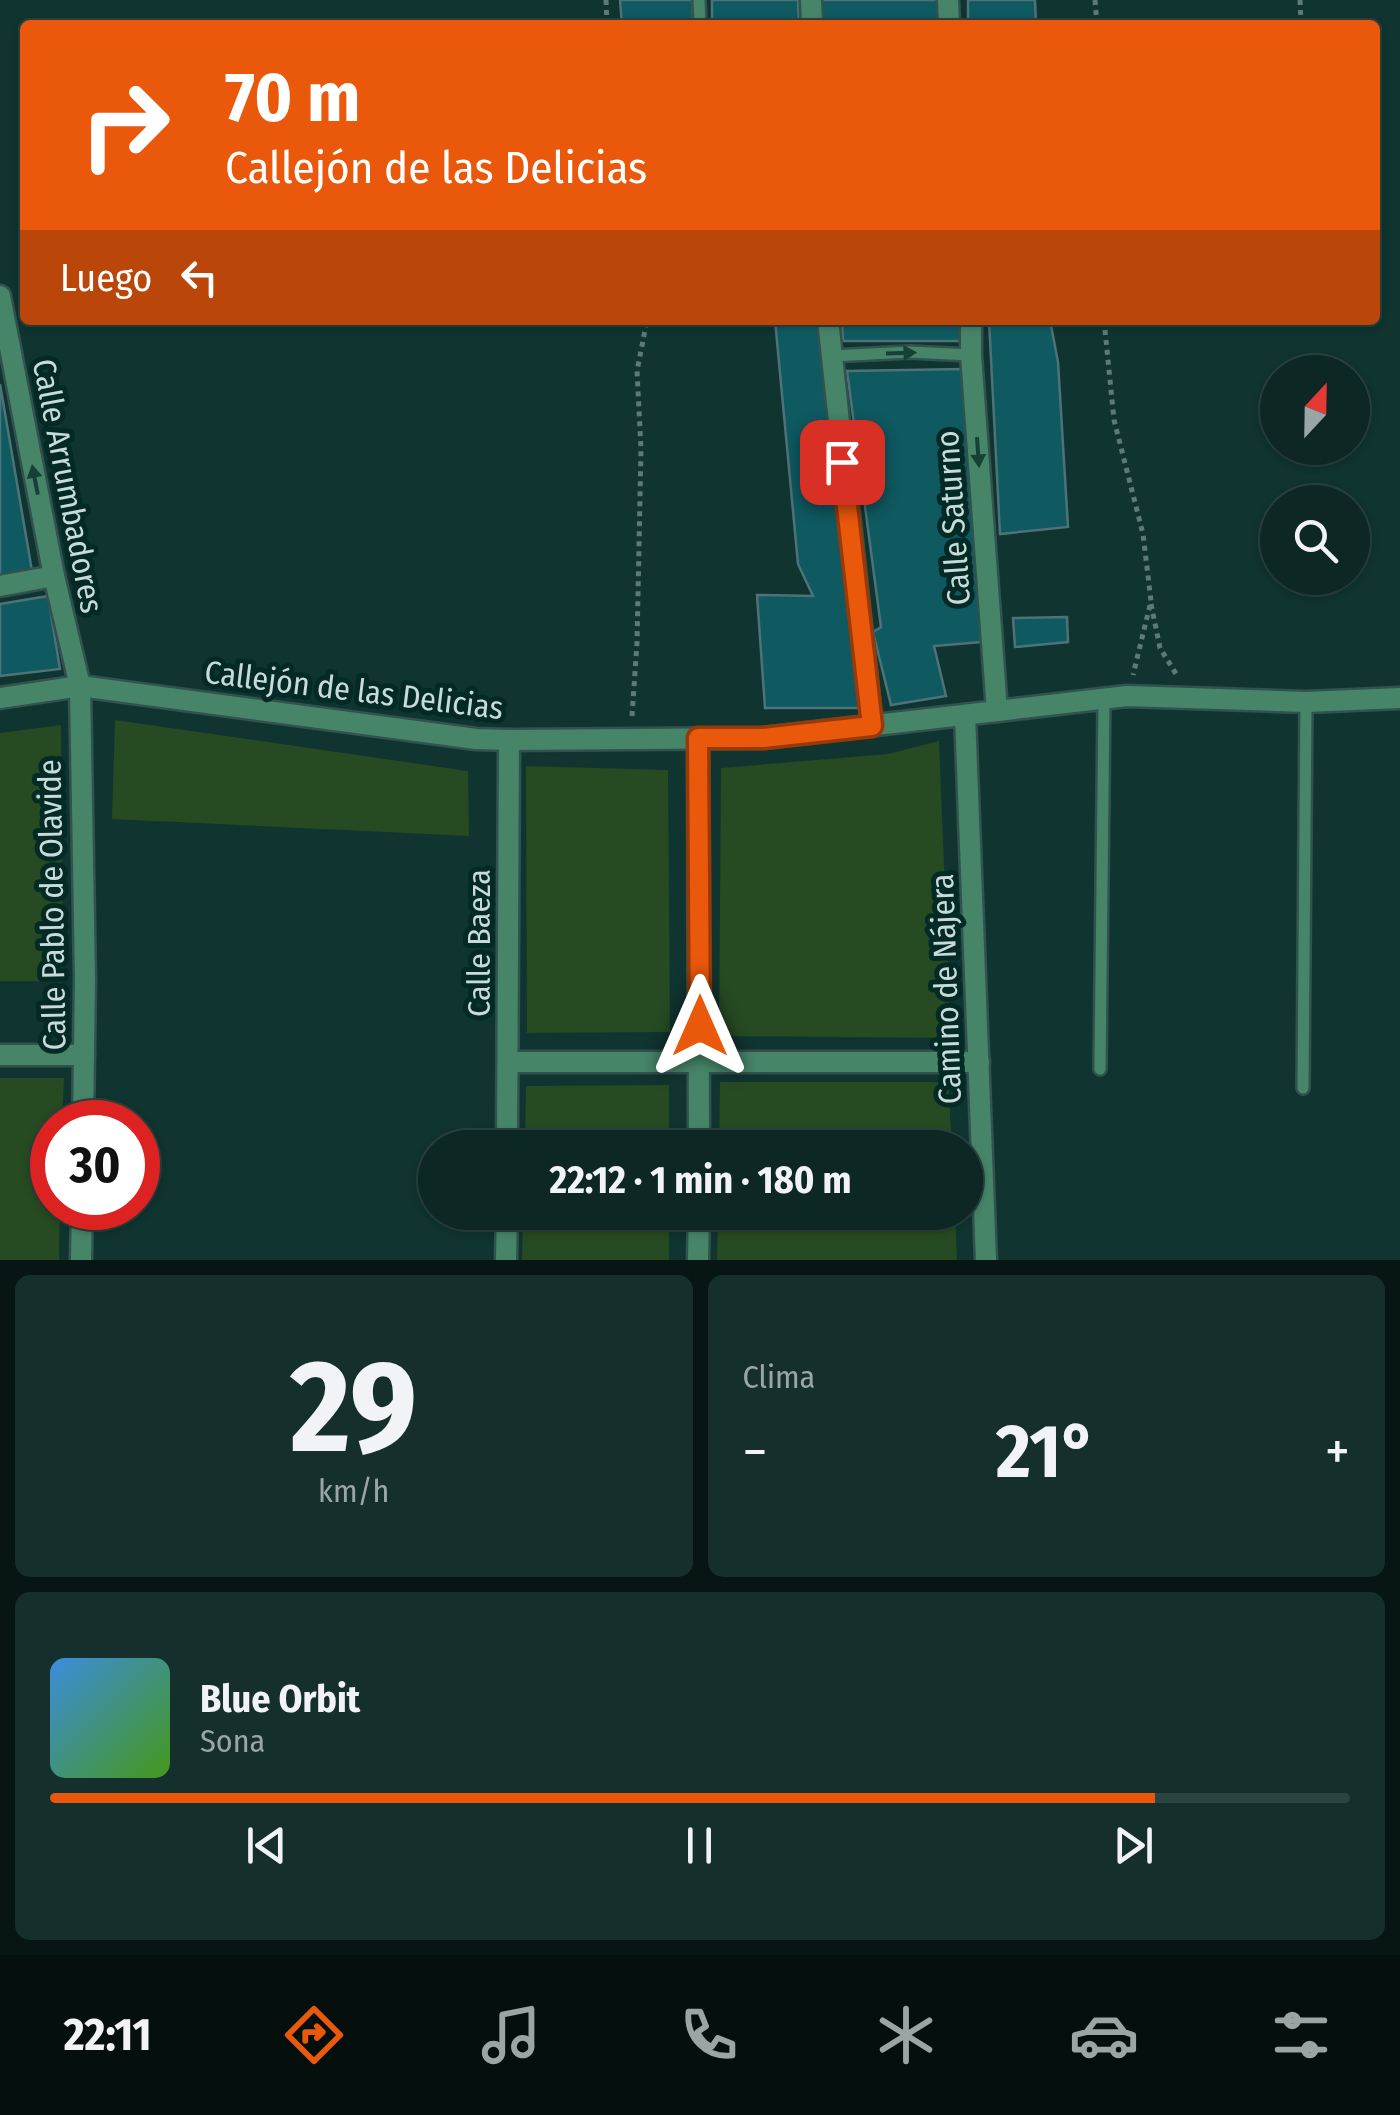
<!DOCTYPE html>
<html lang="es">
<head>
<meta charset="utf-8">
<style>
	body { margin:0; font-family:"Fira Sans Condensed",sans-serif; background:#152f2c; color:#f1f3f6; height:100vh; display:flex; flex-direction:column; font-size:38px; white-space:nowrap }
	* { box-sizing:border-box; margin:0 }
	p { font-size:32px; color:#9aa5a6 }
	.icon { flex:none; width:55px; height:55px; fill:none; stroke:currentColor; stroke-width:2; stroke-linecap:round; stroke-linejoin:round }
	.map { position:relative; height:1260px; overflow:hidden }
	.details { display:flex; flex-direction:column; gap:15px; padding:15px; background:#071514; flex:1 }
	.details>* { flex:none }
	.banner { position:absolute; left:20px; top:20px; width:1360px; height:305px; border-radius:10px; box-shadow:0 2px 8px #0004,0 0 0 2px #2c4441; background:#ea580c; color:#fff; overflow:hidden }
	.needle { width:65px; rotate:22deg }
	.controls { position:absolute; left:1260px; top:355px; display:grid; gap:20px }
	.controls a { display:grid; place-items:center; width:110px; height:110px; border-radius:50%; background:#0c2724; box-shadow:0 2px 8px #0004,0 0 0 2px #2c4441; font-size:50px }
	.speed { position:absolute; left:30px; top:1100px; display:flex; gap:20px; font-size:50px; font-weight:700; text-align:center }
	.speed>* { display:grid; place-content:center; width:130px; height:130px; border-radius:50%; background:#0c2724; box-shadow:0 2px 8px #0004,0 0 0 2px #2c4441; line-height:1 }
	.speed .limit { border:15px solid #d22; background:#fff; color:#111 }
	.pin { position:absolute; display:grid; place-items:center; width:85px; height:85px; color:#fff; margin:-42px; border-radius:20px; box-shadow:0 5px 15px #0006 }
	.me { position:absolute; width:110px; margin:-55px; rotate:0deg; stroke-linejoin:round; filter:drop-shadow(0 0 8px #0008) }
	.turn { display:flex; align-items:center; gap:35px; height:210px; padding:0 40px; font-size:45px }
	.turn .icon { width:130px; height:130px; stroke-width:2.5 }
	.turn b { display:block; font-size:70px; line-height:85px }
	.then { display:flex; align-items:center; height:95px; padding:0 40px; background:#0003; gap:20px; font-size:38px }
	.big { font-size:75px; font-weight:700; line-height:1.1 }
	.details .card { flex:1; display:flex; flex-direction:column; justify-content:center; gap:15px; min-width:0; padding:0 35px; border-radius:15px; background:#152f2c }
	.details .dial { align-items:center; gap:0 }
	.dial b { font-size:130px; line-height:1 }
	.song { display:flex; align-items:center; gap:30px }
	.cover { width:120px; height:120px; border-radius:15px; background:linear-gradient(135deg,hsl(210 70% 55%),hsl(100 70% 35%)) }
	.played { height:10px; border-radius:5px; background:linear-gradient(90deg,#ea580c 85%,#2c4441 85%) }
	.keys { display:flex; justify-content:space-around; direction:ltr }
	.heat { display:flex; justify-content:space-between; align-items:center; font-size:55px; direction:ltr }
	.details .tiles { flex:1; display:grid; gap:15px; grid-template-columns:1fr 1fr }
	.card:last-child { grid-column:span 2 }
	.trip { position:absolute; left:418px; top:1130px; width:565px; height:100px; border-radius:50px; background:#0c2724; box-shadow:0 2px 8px #0004,0 0 0 2px #2c4441; font-weight:700; line-height:100px; text-align:center }
	.dock { display:flex; height:160px; justify-content:space-around; align-items:center; background:#05100e; color:#9aa5a6 }
	.dock .icon { width:70px; height:70px }
	.dock .on { color:#ea580c }
	.dock b { font-size:45px; color:#f1f3f6 }
	.map>svg:first-child { display:block }
</style>
</head>
<body>
<div class="map">
<svg width="1400" height="1260" viewBox="0 0 1400 1260">
	<rect width="100%" height="100%" fill="#103430"/>
	<!-- green -->
	<g fill="#264a22">
		<polygon points="115,720 468,771 469,836 112,819"/>
		<polygon points="61,725 63,981 0,981 0,733"/>
		<polygon points="939,741 951,1038 719,1036 721,768 888,754"/>
		<polygon points="526,766 668,770 670,1032 527,1033"/>
		<polygon points="0,1078 64,1078 62,1122 52,1122 52,1208 60,1208 59,1260 0,1260"/>
		<polygon points="720,1082 948,1082 952,1147 719,1147"/>
		<polygon points="669,1085 669,1147 525,1147 526,1086"/>
		<polygon points="523,1213 669,1213 669,1260 522,1260"/>
		<polygon points="718,1213 955,1213 957,1260 717,1260"/>
	</g>
	<!-- building -->
	<g fill="#0f5961" stroke="#4d7277" stroke-width="2.5">
		<polygon points="620,0 692,0 693,25 622,25"/>
		<polygon points="712,0 798,0 799,25 712,25"/>
		<rect x="818" y="0" width="120" height="25"/>
		<polygon points="968,0 1035,0 1036,25 968,25"/>
		<polygon points="775,320 820,320 861,708 765,708 757,595 813,596 798,564"/>
		<polygon points="842,320 966,320 965,341 843,341"/>
		<polygon points="989,320 1050,320 1058,362 1068,527 1000,534"/>
		<polygon points="963,369 981,642 934,646 946,696 891,705 873,632 881,627 847,371"/>
		<polygon points="0,384 32,571 0,575"/>
		<polygon points="48,596 60,669 0,676 0,604"/>
		<polygon points="1067,617 1068,642 1015,647 1013,618"/>
	</g>
	<g fill="none" stroke-linecap="round" stroke-linejoin="round">
		<!-- service casing -->
		<g stroke="#31524e" stroke-width="16">
			<g id="service">
				<polyline points="699,0 700,25"/>
				<polyline points="831,356 910,352 971,355"/>
				<polyline points="1100,1069 1104,700"/>
				<polyline points="1303,1088 1306,702"/>
			</g>
		</g>
		<!-- minor casing -->
		<g stroke="#31524e" stroke-width="25">
			<g id="minor">
				<polyline points="811,0 812,25"/>
				<polyline points="948,0 949,25"/>
				<polyline points="0,296 54,576 80,686 85,979 83,1122"/>
				<polyline points="828,320 872,726"/>
				<polyline points="971,320 971,355 997,711"/>
				<polyline points="0,586 54,576"/>
				<polyline points="0,698 80,686 476,739 509,740 763,738 1127,696 1306,702 1400,698"/>
				<polyline points="965,715 986,1260"/>
				<polyline points="698,738 699,1148"/>
				<polyline points="0,1055 84,1055"/>
				<polyline points="509,1062 979,1062"/>
				<polyline points="507,1148 509,740"/>
				<polyline points="81,1260 82,1208"/>
				<polyline points="506,1260 507,1212"/>
				<polyline points="698,1260 699,1212"/>
			</g>
		</g>
		<!-- path -->
		<g stroke="#5d7a76" stroke-width="5" stroke-dasharray="5 5" stroke-linecap="butt">
			<polyline points="606,0 607,25"/>
			<polyline points="1095,0 1097,25"/>
			<polyline points="1300,0 1301,22 1306,25"/>
			<polyline points="1375,113 1377,117"/>
			<polyline points="1104,320 1114,420 1143,534 1151,601 1133,675"/>
			<polyline points="1151,604 1160,648 1178,677"/>
			<polyline points="632,716 637,643 641,449 637,371 647,320"/>
		</g>
		<!-- service -->
		<use href="#service" stroke="#478569" stroke-width="11"/>
		<!-- minor -->
		<use href="#minor" stroke="#478569" stroke-width="20"/>
	</g>
	<!-- one-way arrows -->
	<defs><path id="oneway-solid" d="M-6-.8H1V-3.2L6.5 0L1 3.2V.8H-6Z" transform="scale(2.5)"/></defs>
	<g fill="#154137">
		<use href="#oneway-solid" transform="translate(901 353) rotate(-2)"/>
		<use href="#oneway-solid" transform="translate(978 452) rotate(86)"/>
		<use href="#oneway-solid" transform="translate(35 480) rotate(-101)"/>
	</g>
	<g fill="none" stroke-linecap="round" stroke-linejoin="round">
		<!-- route casing -->
		<g stroke="#983908" stroke-width="25">
			<polyline id="route" points="700,1026 698,738 763,738 872,726 842,462"/>
		</g>
		<!-- route -->
		<use href="#route" stroke="#ea580c" stroke-width="18"/>
	</g>
	<g text-anchor="middle" dominant-baseline="central" stroke-width="10" stroke-linejoin="round" paint-order="stroke">
		<!-- street labels -->
		<g font-size="32" fill="#c8dbd8" stroke="#042a26">
			<text transform="translate(68 486) rotate(79)">Calle Arrumbadores</text>
			<text transform="translate(953 518) rotate(-94)">Calle Saturno</text>
			<text transform="translate(354 690) rotate(7)">Callejón de las Delicias</text>
			<text transform="translate(52 905) rotate(-91)">Calle Pablo de Olavide</text>
			<text transform="translate(479 943) rotate(-90)">Calle Baeza</text>
			<text transform="translate(946 989) rotate(-92)">Camino de Nájera</text>
		</g>
	</g>
</svg>
<div class="controls">
<a><svg class="needle" viewBox="-14 -14 28 28"><path d="M0-13l5 13h-10z" fill="#e53935"/><path d="M0 13l5-13h-10z" fill="#9aa5a6"/></svg></a>
<a><svg class="icon" aria-label="search" viewBox="0 0 24 24"><circle cx="10" cy="10" r="6"/><path d="M15 15l6 6"/></svg></a>
</div>
<div class="speed"><div class="limit">30</div></div>
<div class="pin" style="left:842px;top:462px;background:#d93025"><svg class="icon" aria-label="arrive" viewBox="0 0 24 24"><path d="M6 21V4h12l-3 4 3 4H6"/></svg></div>
<svg class="me" style="left:700px;top:1026px" viewBox="-20 -20 40 40"><path d="M0-17L14 15 0 8-14 15z" fill="#ea580c" stroke="#fff" stroke-width="4"/></svg>
<div class="trip">22:12 · 1 min · 180 m</div>
<div class="banner">
<div class="turn"><svg class="icon" aria-label="right" viewBox="0 0 24 24"><path d="M7 20v-9h11M14 6l5 5-5 5"/></svg><div><b>70 m</b>Callejón de las Delicias</div></div>
<div class="then">Luego<svg class="icon" aria-label="left" viewBox="0 0 24 24"><path d="M17 20v-9H6M10 6l-5 5 5 5"/></svg></div>
</div>
</div>
<section class="details">
<div class="tiles">
<div class="card dial"><b>29</b><p>km/h</p></div>
<div class="card"><p>Clima</p>
<div class="heat"><a>−</a><b class="big">21°</b><a>+</a></div>
</div>
<div class="card">
<div class="song"><i class="cover"></i><div><b>Blue Orbit</b><p>Sona</p></div></div>
<div class="played"></div>
<div class="keys"><svg class="icon" aria-label="previous" viewBox="0 0 24 24"><path d="M18 5L8 12l10 7zM5 5v14"/></svg><svg class="icon" aria-label="pause" viewBox="0 0 24 24"><path d="M8 5v14M16 5v14"/></svg><svg class="icon" aria-label="next" viewBox="0 0 24 24"><path d="M6 5l10 7-10 7zM19 5v14"/></svg></div>
</div>
</div>
</section>
<nav class="dock">
<b>22:11</b>
<svg class="icon on" aria-label="directions" viewBox="0 0 24 24"><path d="M12 3l9 9-9 9-9-9zM9 14v-3h6M13 9l2 2-2 2"/></svg>
<svg class="icon" aria-label="music" viewBox="0 0 24 24"><path d="M9 18V5l10-2v13"/><circle cx="6" cy="18" r="3"/><circle cx="16" cy="16" r="3"/></svg>
<svg class="icon" aria-label="phone" viewBox="0 0 24 24"><path d="M5 4h4l2 5-3 2q2 4 5 5l2-3 5 2v4C11 20 4 13 5 4z"/></svg>
<svg class="icon" aria-label="climate" viewBox="0 0 24 24"><path d="M12 3v18M4 7l16 10M4 17L20 7"/></svg>
<svg class="icon" aria-label="car" viewBox="0 0 24 24"><path d="M5 17H2v-5l4-1 3-4h7l3 4 3 1v5h-3M9 17h6M6 11h13"/><circle cx="7" cy="17" r="2"/><circle cx="17" cy="17" r="2"/></svg>
<svg class="icon" aria-label="filters" viewBox="0 0 24 24"><path d="M4 7h16M4 17h16"/><circle cx="9" cy="7" r="2"/><circle cx="15" cy="17" r="2"/></svg>
</nav>
</body>
</html>
